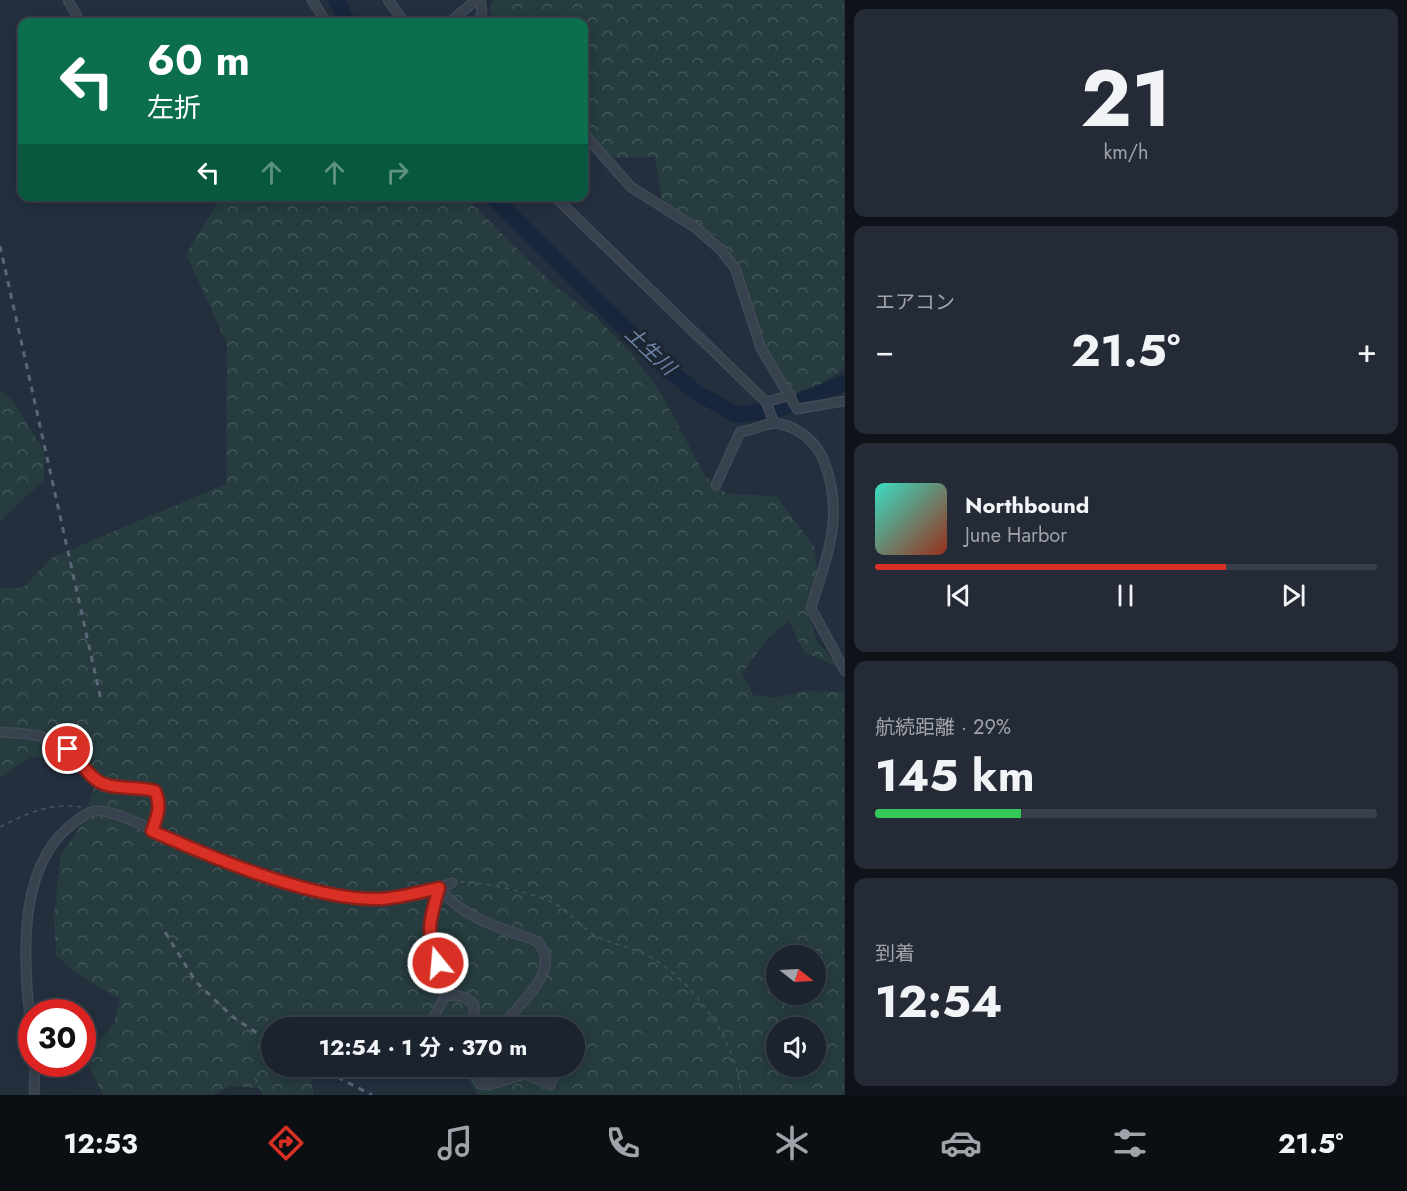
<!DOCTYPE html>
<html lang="ja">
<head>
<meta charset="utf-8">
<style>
	body { margin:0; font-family:Jost,"Noto Sans JP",sans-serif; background:#242b36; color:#f1f3f6; height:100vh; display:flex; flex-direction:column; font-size:22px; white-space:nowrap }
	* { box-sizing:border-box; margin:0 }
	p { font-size:20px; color:#a0a4aa }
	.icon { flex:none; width:33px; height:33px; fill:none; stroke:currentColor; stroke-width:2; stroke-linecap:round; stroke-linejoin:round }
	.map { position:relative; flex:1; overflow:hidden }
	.panel { display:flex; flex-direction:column; gap:9px; padding:9px; background:#0f1319; width:562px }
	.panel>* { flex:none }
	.guide { position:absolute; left:18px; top:18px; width:570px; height:183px; border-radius:12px; box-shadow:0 3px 15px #0003,0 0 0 2px #39404a; background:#0b6e4f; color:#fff; overflow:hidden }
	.needle { width:39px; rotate:108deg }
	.tools { position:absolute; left:766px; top:945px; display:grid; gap:12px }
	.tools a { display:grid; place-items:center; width:60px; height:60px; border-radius:50%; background:#1b232e; box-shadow:0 3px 15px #0003,0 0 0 2px #39404a; font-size:30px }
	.speed { position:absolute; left:18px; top:999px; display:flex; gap:12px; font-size:30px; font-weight:700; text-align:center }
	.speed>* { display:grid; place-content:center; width:78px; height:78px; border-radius:50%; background:#1b232e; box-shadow:0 3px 15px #0003,0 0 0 2px #39404a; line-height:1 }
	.speed .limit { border:9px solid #d22; background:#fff; color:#111 }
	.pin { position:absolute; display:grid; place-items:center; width:51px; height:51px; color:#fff; margin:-26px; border:3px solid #fff; border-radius:50%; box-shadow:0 2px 6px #0007 }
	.me { position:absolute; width:66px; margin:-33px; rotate:343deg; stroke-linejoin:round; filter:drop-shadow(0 0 4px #0008) }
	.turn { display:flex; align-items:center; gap:21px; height:126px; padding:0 30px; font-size:27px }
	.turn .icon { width:78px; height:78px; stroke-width:2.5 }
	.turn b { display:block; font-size:42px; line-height:51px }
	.lanes { display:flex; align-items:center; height:57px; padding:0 30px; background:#0003; justify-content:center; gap:30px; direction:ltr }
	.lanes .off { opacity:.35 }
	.big { font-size:45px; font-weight:700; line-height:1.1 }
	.panel .card { flex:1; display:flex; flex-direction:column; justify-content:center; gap:9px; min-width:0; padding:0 21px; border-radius:12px; background:#242b36 }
	.panel .dial { align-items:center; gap:0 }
	.dial b { font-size:78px; line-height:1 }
	.song { display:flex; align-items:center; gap:18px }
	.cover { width:72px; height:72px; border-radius:9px; background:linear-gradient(135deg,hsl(170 70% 55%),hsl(10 70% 35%)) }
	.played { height:6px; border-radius:3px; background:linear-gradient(90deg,#d93025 70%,#39404a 70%) }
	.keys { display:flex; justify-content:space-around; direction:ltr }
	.heat { display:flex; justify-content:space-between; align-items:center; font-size:33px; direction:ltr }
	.charge { height:9px; border-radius:4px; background:linear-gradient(90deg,#34c759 29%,#39404a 0) }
	.trip { position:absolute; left:261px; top:1017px; width:324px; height:60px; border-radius:30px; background:#1b232e; box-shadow:0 3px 15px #0003,0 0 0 2px #39404a; font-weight:700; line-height:60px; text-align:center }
	.tabs { display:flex; height:96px; justify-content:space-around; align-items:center; background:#0b0e12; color:#a0a4aa }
	.tabs .icon { width:42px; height:42px }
	.tabs .active { color:#d93025 }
	.tabs b { font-size:27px; color:#f1f3f6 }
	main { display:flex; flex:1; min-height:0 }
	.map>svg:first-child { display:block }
</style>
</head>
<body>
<main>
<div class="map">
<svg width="845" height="1095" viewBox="0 0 845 1095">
	<defs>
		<pattern id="forest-crowns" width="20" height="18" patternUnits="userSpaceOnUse" patternTransform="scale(1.5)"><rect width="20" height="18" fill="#263c3f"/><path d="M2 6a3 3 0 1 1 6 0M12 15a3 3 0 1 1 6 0" fill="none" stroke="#435659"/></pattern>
	</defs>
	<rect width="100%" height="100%" fill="#242f3e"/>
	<!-- forest -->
	<g fill="url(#forest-crowns)" fill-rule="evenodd">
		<polygon points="492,0 844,0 844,369 798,398 771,369 743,283 718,237 663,209 655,157 598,158 584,125 584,22 490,22"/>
		<path d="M215 197H465L555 286 596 317 629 351 661 393 705 476 727 494 776 496 814 547 818 580 808 610 816 640 840 668 804 652 789 621 767 639 742 673 753 695 774 698 807 691 844 692V1095H477L470 1083 468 1067 574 1066V1028H272V1066L309 1067 314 1095H263L259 1088 230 1086 214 1095H103L85 1059 114 1023 120 999 77 974 56 955 54 915 61 854 79 829 95 786 76 762 31 757 0 778V588H22L53 557 226 484 227 344 186 254 217 203ZM777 956H816V994H777ZM777 1028H816V1066H777Z"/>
		<polygon points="0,390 14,402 44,451 44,480 0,521"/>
	</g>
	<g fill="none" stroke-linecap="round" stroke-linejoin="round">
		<!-- river -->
		<g stroke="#17263c" stroke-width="16">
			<polyline points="336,0 348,22"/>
			<polyline points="492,196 661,364 696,392 737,415 778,409 845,383"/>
		</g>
		<!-- street casing -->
		<g stroke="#414a57" stroke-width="11">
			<g id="street">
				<polyline points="68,0 80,22"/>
				<polyline points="312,0 326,22"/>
				<polyline points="388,0 404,22"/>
				<polyline points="450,22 476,0"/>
				<polyline points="479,22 482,11 480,0"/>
				<polyline points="584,134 631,187 696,228 720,249 735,268 761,348 797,409 845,401"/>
				<polyline points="554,196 766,402"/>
				<polyline points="774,423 766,402 791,395"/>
				<path d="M716 485 740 432C753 431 768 421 780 424 800 428 817 443 824 461 845 517 827 554 811 608L845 671"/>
				<path d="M0 732C30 733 56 735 78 758 87 767 91 779 104 784 119 791 139 786 155 791 162 806 157 817 152 831"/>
				<path d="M439 888C464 919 501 928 537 941 565 971 516 1005 501 1028"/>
				<path d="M445 996C457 994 465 996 474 1004V1028"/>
				<polyline points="428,1028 445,996 446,981 430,945 429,924 439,888"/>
				<path d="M32 1036C24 972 14 871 70 826 79 819 89 809 101 811 126 814 158 834 181 844 240 870 313 896 377 899 401 900 430 891 452 883"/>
				<polyline points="473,1066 474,1074 480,1084 489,1085 525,1074 550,1085 557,1066"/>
				<polyline points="34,1095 35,1064"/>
			</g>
		</g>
		<!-- path -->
		<g stroke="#3f5557" stroke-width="1.5" stroke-dasharray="4.5 4.5" stroke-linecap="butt">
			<path d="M0 827C26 814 51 802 81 807"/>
			<path d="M460 882C479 881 541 894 557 905 571 914 582 928 596 936 614 945 635 948 652 958 696 984 738 1044 741 1095"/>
			<polyline points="255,1078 264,1095"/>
		</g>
		<!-- street -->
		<use href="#street" stroke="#38414e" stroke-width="8"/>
		<!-- rail -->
		<g stroke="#5a6575" stroke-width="3" stroke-dasharray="6 6" stroke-linecap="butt">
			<polyline points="0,246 101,700"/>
			<polyline points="165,932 196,982 233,1017 272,1043"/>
			<polyline points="316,1066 372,1095"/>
		</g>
	</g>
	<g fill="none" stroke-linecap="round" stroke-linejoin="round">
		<!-- route casing -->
		<g stroke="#8d1f18" stroke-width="15">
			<path id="route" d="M68 749C78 758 84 770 94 778 109 792 136 785 155 791 162 806 157 817 152 831 213 858 314 901 380 899 400 898 420 892 439 888 430 918 425 933 438 963"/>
		</g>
		<!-- route -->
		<use href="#route" stroke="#d93025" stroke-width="10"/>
	</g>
	<g text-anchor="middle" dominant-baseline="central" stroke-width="6" stroke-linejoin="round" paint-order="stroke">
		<!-- water labels -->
		<g font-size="20" font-style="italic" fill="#6d86a8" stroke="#1d2633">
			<text transform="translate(650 351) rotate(43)">土生川</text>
		</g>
	</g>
</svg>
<div class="tools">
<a><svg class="needle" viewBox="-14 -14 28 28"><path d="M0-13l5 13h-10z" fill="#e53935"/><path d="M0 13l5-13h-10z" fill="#a0a4aa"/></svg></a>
<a><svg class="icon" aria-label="sound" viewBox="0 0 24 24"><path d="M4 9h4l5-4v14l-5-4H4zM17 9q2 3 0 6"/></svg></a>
</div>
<div class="speed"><div class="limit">30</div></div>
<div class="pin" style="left:68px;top:749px;background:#d93025"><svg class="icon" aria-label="arrive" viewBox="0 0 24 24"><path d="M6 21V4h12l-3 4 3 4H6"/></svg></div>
<svg class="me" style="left:438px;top:963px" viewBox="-20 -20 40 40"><circle r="17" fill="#d93025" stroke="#fff" stroke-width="3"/><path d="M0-11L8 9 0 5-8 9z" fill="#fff"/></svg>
<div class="trip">12:54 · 1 分 · 370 m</div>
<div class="guide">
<div class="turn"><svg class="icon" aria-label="left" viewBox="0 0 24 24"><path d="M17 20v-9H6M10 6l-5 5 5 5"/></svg><div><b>60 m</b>左折</div></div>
<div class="lanes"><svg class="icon" aria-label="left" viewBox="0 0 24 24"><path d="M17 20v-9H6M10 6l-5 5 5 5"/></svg><svg class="icon off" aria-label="ahead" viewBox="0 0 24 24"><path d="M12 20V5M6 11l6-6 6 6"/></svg><svg class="icon off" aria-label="ahead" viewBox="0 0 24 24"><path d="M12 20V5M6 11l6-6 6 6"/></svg><svg class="icon off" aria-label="right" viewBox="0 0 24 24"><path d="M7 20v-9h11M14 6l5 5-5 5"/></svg></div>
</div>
</div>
<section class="panel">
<div class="card dial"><b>21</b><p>km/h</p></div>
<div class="card"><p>エアコン</p>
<div class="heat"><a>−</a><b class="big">21.5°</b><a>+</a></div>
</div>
<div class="card">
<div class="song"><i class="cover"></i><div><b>Northbound</b><p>June Harbor</p></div></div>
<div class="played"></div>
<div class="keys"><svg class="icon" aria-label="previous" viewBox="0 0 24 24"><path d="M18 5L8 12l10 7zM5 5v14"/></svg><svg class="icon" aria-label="pause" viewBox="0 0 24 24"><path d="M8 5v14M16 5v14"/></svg><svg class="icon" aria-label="next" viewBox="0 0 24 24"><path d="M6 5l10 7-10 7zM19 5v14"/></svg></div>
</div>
<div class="card"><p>航続距離 · 29%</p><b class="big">145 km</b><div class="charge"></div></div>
<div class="card"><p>到着</p><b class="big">12:54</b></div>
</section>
</main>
<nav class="tabs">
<b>12:53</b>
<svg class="icon active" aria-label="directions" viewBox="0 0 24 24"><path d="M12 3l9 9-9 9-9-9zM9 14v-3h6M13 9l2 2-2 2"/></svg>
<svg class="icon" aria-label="music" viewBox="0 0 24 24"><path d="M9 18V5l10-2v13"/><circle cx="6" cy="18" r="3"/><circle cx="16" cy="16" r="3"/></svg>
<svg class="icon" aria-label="phone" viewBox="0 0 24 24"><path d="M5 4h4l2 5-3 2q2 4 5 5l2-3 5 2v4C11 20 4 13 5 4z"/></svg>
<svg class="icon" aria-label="climate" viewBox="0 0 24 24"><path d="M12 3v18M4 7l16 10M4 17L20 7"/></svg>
<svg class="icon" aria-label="car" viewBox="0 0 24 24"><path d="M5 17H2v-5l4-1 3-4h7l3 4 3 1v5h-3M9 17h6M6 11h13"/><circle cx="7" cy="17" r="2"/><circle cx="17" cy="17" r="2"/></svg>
<svg class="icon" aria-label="filters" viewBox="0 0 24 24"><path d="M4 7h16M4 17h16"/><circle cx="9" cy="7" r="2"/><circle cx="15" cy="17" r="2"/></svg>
<b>21.5°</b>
</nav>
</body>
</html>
